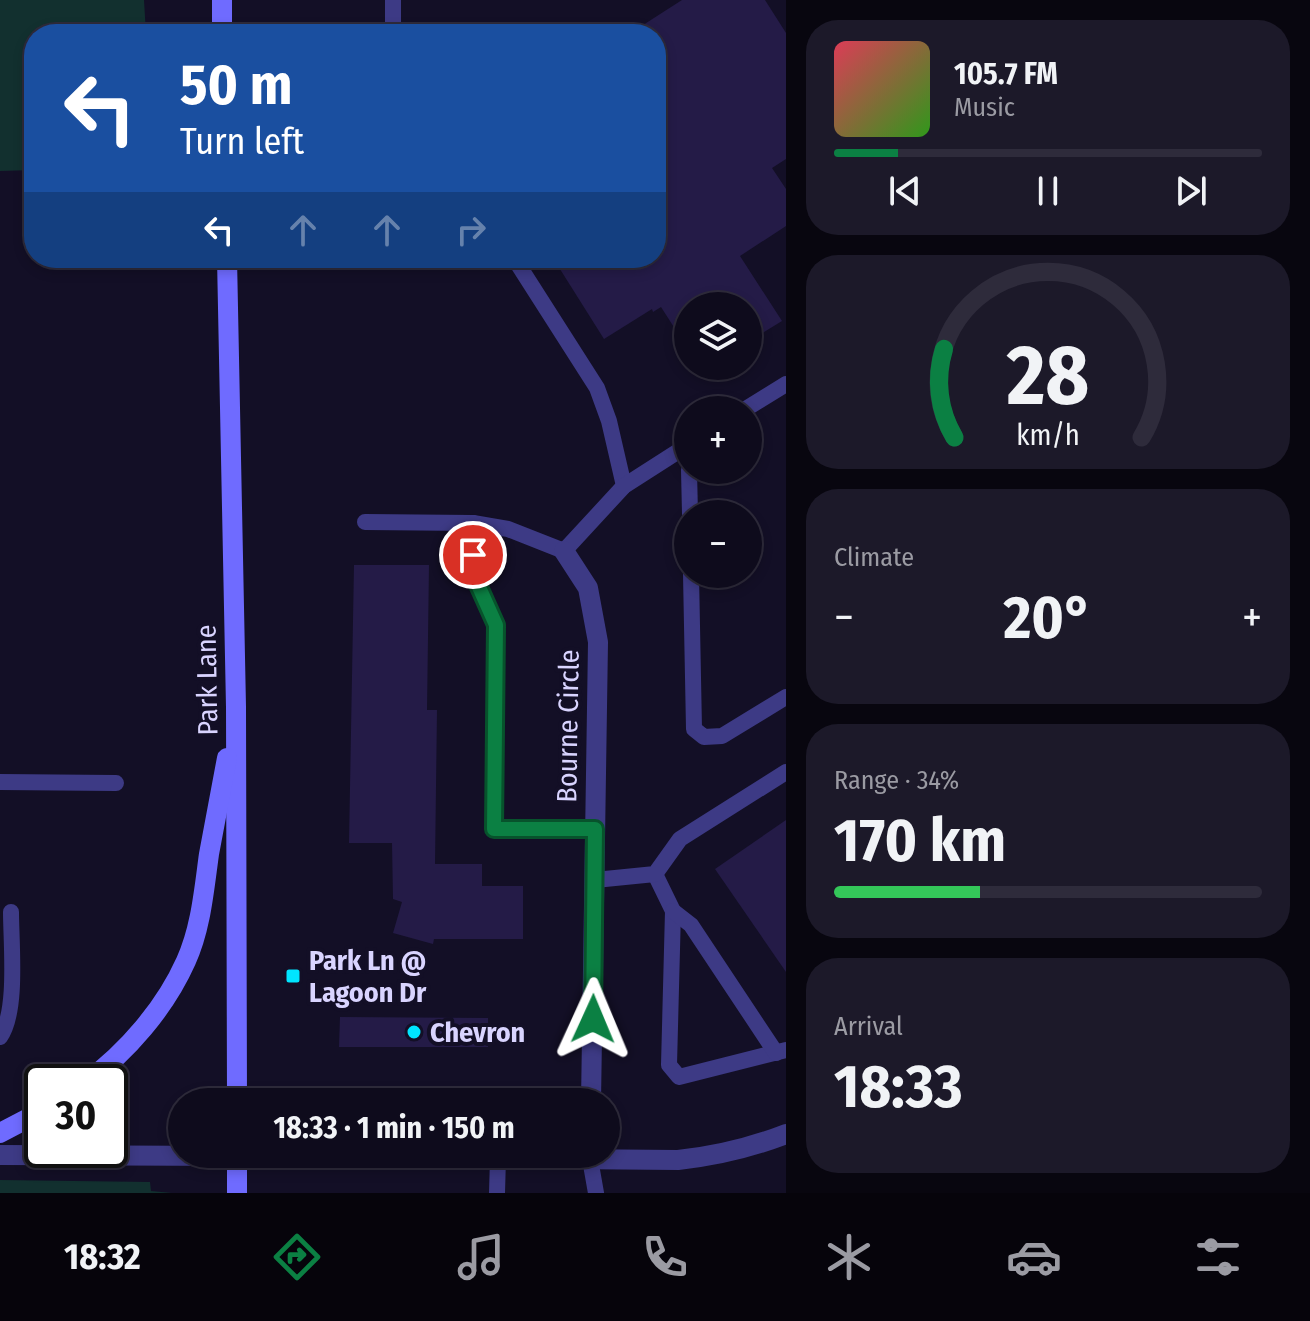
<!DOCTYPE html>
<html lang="en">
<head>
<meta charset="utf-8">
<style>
	body { margin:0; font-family:"Fira Sans Condensed",sans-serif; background:#1c1929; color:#f1f3f6; height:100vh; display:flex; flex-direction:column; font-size:30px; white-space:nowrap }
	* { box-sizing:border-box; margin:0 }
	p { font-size:26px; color:#9b9ba3 }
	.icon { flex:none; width:44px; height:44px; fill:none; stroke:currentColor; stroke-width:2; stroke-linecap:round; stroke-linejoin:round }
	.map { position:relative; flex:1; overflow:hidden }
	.details { display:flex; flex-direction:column; gap:20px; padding:20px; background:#08060f; width:524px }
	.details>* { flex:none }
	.banner { position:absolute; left:24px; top:24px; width:642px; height:244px; border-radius:32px; box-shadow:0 4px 12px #0003,0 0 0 2px #2e2b3b; background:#1a4fa0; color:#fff; overflow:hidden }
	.tools { position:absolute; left:674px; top:292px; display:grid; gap:16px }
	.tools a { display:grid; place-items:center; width:88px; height:88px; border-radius:50%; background:#0e0b1c; box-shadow:0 4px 12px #0003,0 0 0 2px #2e2b3b; font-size:40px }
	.speed { position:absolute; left:24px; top:1064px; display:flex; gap:16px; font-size:40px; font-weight:700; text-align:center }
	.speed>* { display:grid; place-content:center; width:104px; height:104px; border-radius:50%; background:#0e0b1c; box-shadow:0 4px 12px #0003,0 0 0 2px #2e2b3b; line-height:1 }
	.speed .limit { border:4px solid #111; border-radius:12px; background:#fff; color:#111 }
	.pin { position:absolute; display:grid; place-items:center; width:68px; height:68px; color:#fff; margin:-34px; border:4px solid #fff; border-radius:50%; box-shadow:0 2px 8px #0007 }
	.me { position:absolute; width:88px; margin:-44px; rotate:1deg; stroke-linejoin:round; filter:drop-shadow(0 0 6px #0008) }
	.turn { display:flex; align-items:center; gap:28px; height:168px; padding:0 24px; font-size:36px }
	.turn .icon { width:104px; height:104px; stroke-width:2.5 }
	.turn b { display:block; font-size:56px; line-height:68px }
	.lanes { display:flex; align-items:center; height:76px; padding:0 24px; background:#0003; justify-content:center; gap:40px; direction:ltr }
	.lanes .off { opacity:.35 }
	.big { font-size:60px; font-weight:700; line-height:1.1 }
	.details .card { flex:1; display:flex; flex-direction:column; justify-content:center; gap:12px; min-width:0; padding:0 28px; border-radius:32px; background:#1c1929 }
	.details .dial { align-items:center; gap:0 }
	.dial svg { height:208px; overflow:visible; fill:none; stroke:#2e2b3b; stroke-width:7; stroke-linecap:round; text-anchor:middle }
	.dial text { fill:#f1f3f6; stroke:none }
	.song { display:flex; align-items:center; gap:24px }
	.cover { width:96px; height:96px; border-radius:12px; background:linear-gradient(135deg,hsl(350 70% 55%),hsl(110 70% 35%)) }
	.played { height:8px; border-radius:4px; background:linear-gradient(90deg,#0b8043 15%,#2e2b3b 15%) }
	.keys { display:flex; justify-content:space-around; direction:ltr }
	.heat { display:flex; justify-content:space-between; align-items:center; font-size:44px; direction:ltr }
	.charge { height:12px; border-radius:6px; background:linear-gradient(90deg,#34c759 34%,#2e2b3b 0) }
	.trip { position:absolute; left:168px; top:1088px; width:452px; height:80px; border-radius:40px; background:#0e0b1c; box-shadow:0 4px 12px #0003,0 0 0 2px #2e2b3b; font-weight:700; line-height:80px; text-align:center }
	.menu { display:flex; height:128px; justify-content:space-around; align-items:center; background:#06040b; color:#9b9ba3 }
	.menu .icon { width:56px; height:56px }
	.menu .on { color:#0b8043 }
	.menu b { font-size:36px; color:#f1f3f6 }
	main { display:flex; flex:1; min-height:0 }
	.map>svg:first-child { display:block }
</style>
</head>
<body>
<main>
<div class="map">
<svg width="786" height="1193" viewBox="0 0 786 1193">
	<rect width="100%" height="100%" fill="#130f26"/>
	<!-- green -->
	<g fill="#12302f">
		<polygon points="0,0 144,0 146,34 34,34 34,170 0,171"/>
		<polygon points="0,1180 150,1182 151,1191 172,1193 0,1193"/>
	</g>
	<!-- building -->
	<g fill="#241b47">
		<polygon points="682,0 765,0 786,33 786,159 772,168 786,189 786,226 740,256 782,321 748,342 748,306 688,306 688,349 661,307 653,312 652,309 604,339 553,258 656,258 656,34 629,34"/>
		<polygon points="354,565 429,565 427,710 437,710 435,864 482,864 482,886 523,886 523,939 434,939 433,944 393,933 402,902 393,899 392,843 349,843"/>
		<polygon points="786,820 786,972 715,869"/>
		<polygon points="340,1017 488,1018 488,1047 339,1047"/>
	</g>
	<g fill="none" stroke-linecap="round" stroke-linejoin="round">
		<!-- service -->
		<g stroke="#3d3a85" stroke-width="16">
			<polyline points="393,34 393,0"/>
			<polyline points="514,258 597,388 609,421 624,486"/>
			<polyline points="744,410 786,384"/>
			<polyline points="689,470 690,514"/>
			<polyline points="365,522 473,523 508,529 564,551 624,486 688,445"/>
			<polyline points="473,523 473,555 479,587 496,625 494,829 595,829"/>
			<polyline points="691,574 694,729 704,737 722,736 786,697"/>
			<polyline points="0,782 116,783"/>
			<polyline points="655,874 673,911 669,1065 679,1077 786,1050"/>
			<polyline points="595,880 655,874 680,839 786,772"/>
			<polyline points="673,911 691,925 776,1053"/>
			<path d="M0 1037C18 1012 11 944 11 912"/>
			<polyline points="590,1159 596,1193"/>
			<polyline points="497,1193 498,1158"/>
		</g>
		<!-- minor -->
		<g stroke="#3d3a85" stroke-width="20">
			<polyline points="564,551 588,588 598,642 591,1102"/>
			<path d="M237 1156 678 1160C716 1156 750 1148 786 1134"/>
		</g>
		<!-- tertiary -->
		<polyline stroke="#3d3a85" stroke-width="20" points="0,1155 237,1156"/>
		<!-- secondary -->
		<g stroke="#6f6bff" stroke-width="20">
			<polyline points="222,0 222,34"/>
			<polyline points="227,258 236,707 237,1102"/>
			<path d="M86 1082C127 1052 165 1008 186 961 201 928 204 890 209 854 215 822 221 790 227 758"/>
			<polyline points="0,1133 42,1111"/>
			<polyline points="237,1193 237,1154"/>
		</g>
	</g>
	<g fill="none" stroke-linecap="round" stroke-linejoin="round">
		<!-- route casing -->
		<g stroke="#07532c" stroke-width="20">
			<polyline id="route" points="473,555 479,587 496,625 494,829 595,829 593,1019"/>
		</g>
		<!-- route -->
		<use href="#route" stroke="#0b8043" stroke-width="14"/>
	</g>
	<!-- markers -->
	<g fill="#00e5ff" stroke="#130f26" stroke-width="3">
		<rect x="285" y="968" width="16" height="16" rx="4"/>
		<circle cx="414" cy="1032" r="8"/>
	</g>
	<g text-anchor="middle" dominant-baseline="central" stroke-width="8" stroke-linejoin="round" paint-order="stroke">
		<!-- street labels -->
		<g font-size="28" fill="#d9d4ff" stroke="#130f26">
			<text transform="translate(207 680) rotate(-91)">Park Lane</text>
			<text transform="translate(568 726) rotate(-89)">Bourne Circle</text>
		</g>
		<!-- poi labels -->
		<g font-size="28" font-weight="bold" fill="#d9d4ff" stroke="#130f26" text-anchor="start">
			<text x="309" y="960">Park Ln @<tspan x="309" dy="32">Lagoon Dr</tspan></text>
			<text x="430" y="1032">Chevron</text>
		</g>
	</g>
</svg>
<div class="tools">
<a><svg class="icon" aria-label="layers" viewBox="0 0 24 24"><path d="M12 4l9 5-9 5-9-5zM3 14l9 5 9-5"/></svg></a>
<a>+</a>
<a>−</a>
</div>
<div class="speed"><div class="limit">30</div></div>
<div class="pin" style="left:473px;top:555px;background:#d93025"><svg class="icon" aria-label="arrive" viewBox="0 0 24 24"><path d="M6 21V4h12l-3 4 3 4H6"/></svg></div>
<svg class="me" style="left:593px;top:1019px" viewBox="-20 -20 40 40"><path d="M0-17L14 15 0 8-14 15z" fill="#0b8043" stroke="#fff" stroke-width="4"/></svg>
<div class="trip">18:33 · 1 min · 150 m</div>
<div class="banner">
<div class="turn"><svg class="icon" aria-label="left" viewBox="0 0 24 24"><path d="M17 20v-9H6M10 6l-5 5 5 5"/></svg><div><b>50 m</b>Turn left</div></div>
<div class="lanes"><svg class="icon" aria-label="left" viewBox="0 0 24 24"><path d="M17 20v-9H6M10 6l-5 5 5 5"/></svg><svg class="icon off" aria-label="ahead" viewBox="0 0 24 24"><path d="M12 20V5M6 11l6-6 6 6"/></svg><svg class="icon off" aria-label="ahead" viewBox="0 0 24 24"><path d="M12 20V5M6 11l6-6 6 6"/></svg><svg class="icon off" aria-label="right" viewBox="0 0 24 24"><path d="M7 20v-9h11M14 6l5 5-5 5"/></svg></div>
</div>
</div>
<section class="details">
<div class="card">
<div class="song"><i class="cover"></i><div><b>105.7 FM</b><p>Music</p></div></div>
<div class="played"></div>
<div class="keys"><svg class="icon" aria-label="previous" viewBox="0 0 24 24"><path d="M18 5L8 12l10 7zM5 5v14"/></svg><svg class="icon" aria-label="pause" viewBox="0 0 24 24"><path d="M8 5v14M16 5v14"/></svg><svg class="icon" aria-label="next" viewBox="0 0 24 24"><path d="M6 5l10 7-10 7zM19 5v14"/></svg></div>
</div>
<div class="card dial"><svg viewBox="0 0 100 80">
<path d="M14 69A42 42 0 1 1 86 69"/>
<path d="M14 69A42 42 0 0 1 10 35" stroke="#0b8043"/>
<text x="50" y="56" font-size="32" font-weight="700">28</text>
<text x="50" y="72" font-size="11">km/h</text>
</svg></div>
<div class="card"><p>Climate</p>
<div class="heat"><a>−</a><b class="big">20°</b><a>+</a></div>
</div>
<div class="card"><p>Range · 34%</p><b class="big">170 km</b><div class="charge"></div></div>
<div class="card"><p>Arrival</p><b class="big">18:33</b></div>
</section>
</main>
<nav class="menu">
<b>18:32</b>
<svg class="icon on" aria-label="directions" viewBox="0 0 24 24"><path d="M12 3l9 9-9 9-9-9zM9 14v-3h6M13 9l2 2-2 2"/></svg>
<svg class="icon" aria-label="music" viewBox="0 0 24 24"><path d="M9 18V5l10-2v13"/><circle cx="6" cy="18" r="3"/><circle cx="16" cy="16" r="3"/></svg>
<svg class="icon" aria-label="phone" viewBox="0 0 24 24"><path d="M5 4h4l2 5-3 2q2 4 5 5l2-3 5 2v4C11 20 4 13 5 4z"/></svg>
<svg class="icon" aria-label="climate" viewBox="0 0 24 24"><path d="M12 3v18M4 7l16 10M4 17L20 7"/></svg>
<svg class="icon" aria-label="car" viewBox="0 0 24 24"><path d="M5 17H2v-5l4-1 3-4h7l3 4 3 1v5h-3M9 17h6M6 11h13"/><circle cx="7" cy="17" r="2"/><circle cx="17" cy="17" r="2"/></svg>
<svg class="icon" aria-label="filters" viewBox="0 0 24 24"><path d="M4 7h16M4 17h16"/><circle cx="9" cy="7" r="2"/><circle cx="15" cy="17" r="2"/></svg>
</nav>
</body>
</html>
